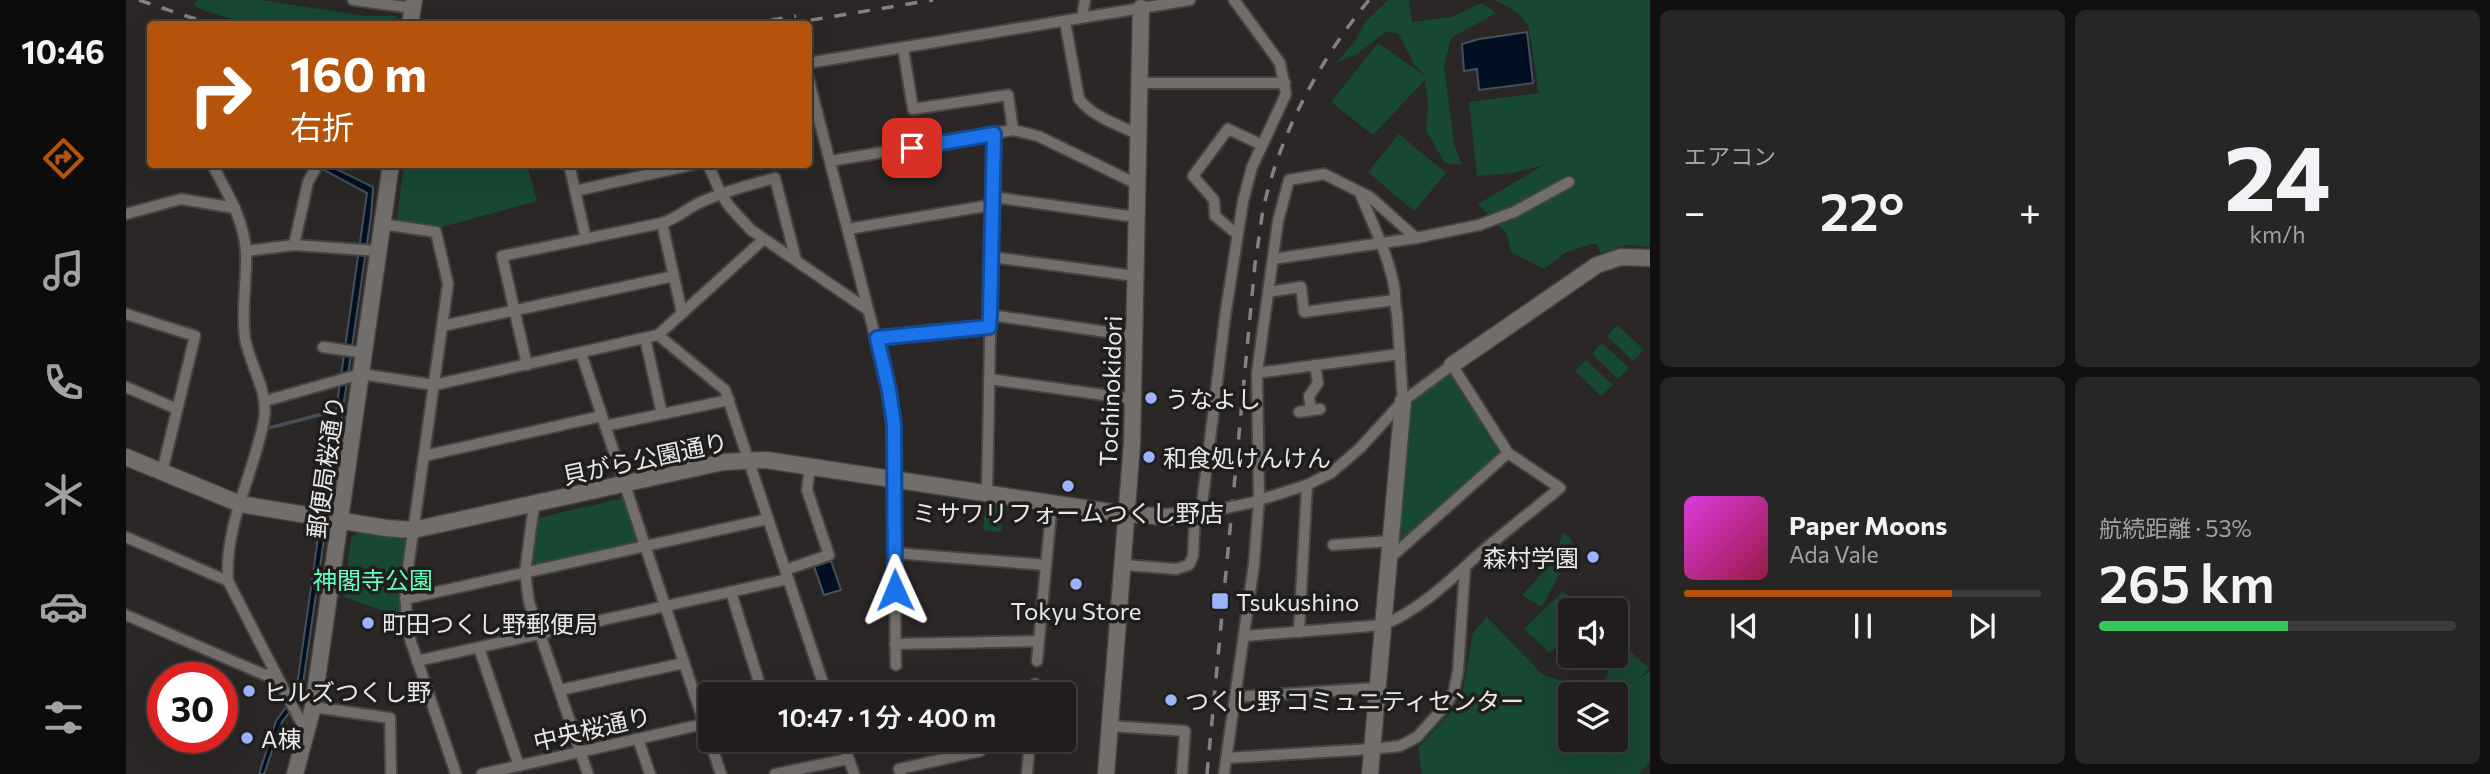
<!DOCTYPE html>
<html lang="ja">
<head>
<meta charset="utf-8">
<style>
	body { margin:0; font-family:Commissioner,"Noto Sans JP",sans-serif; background:#282625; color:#f1f3f6; height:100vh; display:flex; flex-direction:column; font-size:26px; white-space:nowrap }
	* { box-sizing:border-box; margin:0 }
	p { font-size:23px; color:#a2a2a3 }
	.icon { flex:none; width:38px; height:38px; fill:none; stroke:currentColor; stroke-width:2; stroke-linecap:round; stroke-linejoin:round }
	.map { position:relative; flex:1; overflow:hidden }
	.details { display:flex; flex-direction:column; gap:10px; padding:10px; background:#12100f; width:840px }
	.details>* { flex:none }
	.hud { position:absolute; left:21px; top:21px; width:665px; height:147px; border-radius:7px; box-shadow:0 7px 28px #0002,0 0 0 2px #3d3b3b; background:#b45309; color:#fff; overflow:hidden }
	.buttons { position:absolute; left:1432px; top:598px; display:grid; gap:14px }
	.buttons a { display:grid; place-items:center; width:70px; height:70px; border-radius:7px; background:#201d1c; box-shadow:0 7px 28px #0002,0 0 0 2px #3d3b3b; font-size:35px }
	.speed { position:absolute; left:21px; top:662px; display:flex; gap:14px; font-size:35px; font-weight:700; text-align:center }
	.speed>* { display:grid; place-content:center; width:91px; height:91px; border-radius:50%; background:#201d1c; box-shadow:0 7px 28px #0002,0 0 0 2px #3d3b3b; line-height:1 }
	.speed .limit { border:10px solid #d22; background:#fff; color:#111 }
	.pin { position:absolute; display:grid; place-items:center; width:60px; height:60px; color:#fff; margin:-30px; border-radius:14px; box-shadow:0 4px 10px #0006 }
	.me { position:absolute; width:77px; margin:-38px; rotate:359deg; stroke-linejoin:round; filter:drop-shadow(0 0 5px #0008) }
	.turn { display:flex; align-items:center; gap:24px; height:147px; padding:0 28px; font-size:32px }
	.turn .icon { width:91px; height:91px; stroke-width:2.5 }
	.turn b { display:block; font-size:49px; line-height:60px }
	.big { font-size:52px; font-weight:600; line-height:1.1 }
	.details .widget { flex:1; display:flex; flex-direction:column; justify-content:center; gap:10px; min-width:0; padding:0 24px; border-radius:10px; background:#282625 }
	.details .dial { align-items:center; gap:0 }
	.dial b { font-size:91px; line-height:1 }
	.song { display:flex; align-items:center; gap:21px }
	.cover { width:84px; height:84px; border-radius:10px; background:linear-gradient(135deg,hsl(300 70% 55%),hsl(340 70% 35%)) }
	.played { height:7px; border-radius:4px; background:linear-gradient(90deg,#b45309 75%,#3d3b3b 75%) }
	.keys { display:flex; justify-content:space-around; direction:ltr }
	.heat { display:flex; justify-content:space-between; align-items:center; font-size:38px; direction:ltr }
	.charge { height:10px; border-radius:5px; background:linear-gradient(90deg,#34c759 53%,#3d3b3b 0) }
	.details .tiles { flex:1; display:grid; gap:10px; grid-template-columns:repeat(2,1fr) }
	.trip { position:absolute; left:572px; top:682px; width:378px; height:70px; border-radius:7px; background:#201d1c; box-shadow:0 7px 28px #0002,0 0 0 2px #3d3b3b; font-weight:600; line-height:70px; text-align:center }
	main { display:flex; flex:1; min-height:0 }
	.dock { display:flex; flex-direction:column; width:126px; justify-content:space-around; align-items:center; background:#0d0c0b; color:#a2a2a3 }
	.dock .icon { width:49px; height:49px }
	.dock .active { color:#b45309 }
	.dock b { font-size:32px; color:#f1f3f6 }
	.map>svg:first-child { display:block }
</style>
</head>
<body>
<main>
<nav class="dock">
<b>10:46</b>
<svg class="icon active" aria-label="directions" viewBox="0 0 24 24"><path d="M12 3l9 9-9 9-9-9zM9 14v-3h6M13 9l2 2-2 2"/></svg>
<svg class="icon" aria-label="music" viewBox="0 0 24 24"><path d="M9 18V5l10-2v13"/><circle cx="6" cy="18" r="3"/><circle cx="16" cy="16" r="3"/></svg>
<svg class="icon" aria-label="phone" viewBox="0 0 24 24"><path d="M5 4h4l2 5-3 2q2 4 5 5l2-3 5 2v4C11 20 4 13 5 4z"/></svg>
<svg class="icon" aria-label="climate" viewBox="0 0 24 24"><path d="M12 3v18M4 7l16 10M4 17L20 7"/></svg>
<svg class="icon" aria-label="car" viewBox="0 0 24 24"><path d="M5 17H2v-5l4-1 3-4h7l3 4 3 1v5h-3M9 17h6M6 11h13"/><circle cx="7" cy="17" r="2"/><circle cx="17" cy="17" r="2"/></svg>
<svg class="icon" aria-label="filters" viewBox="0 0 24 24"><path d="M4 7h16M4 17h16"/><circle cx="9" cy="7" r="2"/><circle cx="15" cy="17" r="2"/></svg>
</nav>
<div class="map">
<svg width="1524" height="774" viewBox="0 0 1524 774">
	<rect width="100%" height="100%" fill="#2a2726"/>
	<!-- green -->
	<g fill="#164833">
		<path d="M73 0H136L239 16H270L268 24C203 24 127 34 66 5Z"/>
		<polygon points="1262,0 1283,0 1286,22 1325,17 1356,3 1370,13 1325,38 1318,66 1328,144 1336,165 1319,163 1300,130 1302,103 1299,80 1247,135 1205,102 1252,43 1299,76 1288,64 1272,33 1260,32 1230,55 1211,62 1230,40 1239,22"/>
		<polygon points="1369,0 1524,0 1524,247 1500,245 1475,253 1470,244 1466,244 1440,252 1418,269 1385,252 1381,234 1352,204 1418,165 1387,173 1351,176 1343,102 1413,93 1402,24 1388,10"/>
		<polygon points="1273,134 1320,173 1288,211 1242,172"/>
		<polygon points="278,165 401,165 411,201 316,227 274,221 271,217"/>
		<polygon points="1491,325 1518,350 1507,361 1481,336"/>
		<polygon points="1476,343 1503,368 1492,379 1466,354"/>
		<polygon points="1460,360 1487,385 1475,396 1449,371"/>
		<polygon points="1326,373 1368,438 1373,455 1276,543 1271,540 1284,403"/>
		<polygon points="498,498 512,542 406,566 412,518"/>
		<polygon points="860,502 878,504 875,532 857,530"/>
		<path d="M1437 532 1444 538 1448 546 1416 607 1396 595C1415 576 1431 558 1437 532Z"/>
		<polygon points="232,533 276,538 280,541 274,584 275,617 218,597 225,538"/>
		<polygon points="1437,591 1458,611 1444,611 1444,634 1424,653 1398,629"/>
		<polygon points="1361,617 1417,675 1482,695 1444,695 1444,740 1489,740 1489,697 1498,690 1470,688 1483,674 1480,664 1489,656 1489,644 1492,641 1523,668 1514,678 1524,671 1524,761 1513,774 1296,774 1292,748 1335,701 1347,633"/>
	</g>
	<!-- water -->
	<g fill="#000f22" stroke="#46505d" stroke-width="2">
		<polygon points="1401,32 1407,83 1353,90 1351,69 1338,71 1336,44 1353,39"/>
		<path d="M197 165C206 165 235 182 247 187L245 216 175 697 156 722 138 774H133L150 721 170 693 241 193 198 170Z"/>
		<polygon points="705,561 715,590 698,595 688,566"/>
	</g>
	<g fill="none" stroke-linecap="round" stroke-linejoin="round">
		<!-- stream -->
		<polyline stroke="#46505d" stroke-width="3.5" points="143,428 212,410"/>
		<!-- street casing -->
		<g stroke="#464443" stroke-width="14">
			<g id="street">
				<polyline points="227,0 287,8"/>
				<polyline points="956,18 959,0"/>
				<path d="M939 21 953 99C967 117 992 125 1012 134"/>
				<polyline points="777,48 787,109 882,95 887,130"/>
				<polyline points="682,63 1064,0"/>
				<path d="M682 77 763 390C775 481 767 573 770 665"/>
				<polyline points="1013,83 1159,83"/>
				<polyline points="704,161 887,130 912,136 1011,184"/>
				<path d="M86 164C101 192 119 222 120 253 121 282 115 310 119 338 124 367 143 390 138 420 128 473 98 526 102 581L181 734"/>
				<polyline points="443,164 460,239"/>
				<polyline points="582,164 595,194 603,206 625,230 742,310"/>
				<polyline points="449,191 569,164"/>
				<path d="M1234 193C1246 223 1262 254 1268 286 1270 295 1268 303 1271 313L1277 401"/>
				<polyline points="867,197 1010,217"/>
				<polyline points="0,214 55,199 109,208"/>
				<polyline points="536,223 556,313"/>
				<path d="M256 224 310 232 322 284 280 582C279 603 280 622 285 642L330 774"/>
				<polyline points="722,229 866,205"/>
				<polyline points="1111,234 1089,216 1088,200 1067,176 1102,129 1136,145"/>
				<polyline points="168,245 182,182 192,164"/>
				<polyline points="120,251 168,245 252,251"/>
				<polyline points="866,257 1009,276"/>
				<polyline points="1147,259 1290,238 1353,225 1388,212 1443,182"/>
				<polyline points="1142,292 1175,287 1178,312 1268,300"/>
				<polyline points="0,314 69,336 36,472"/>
				<polyline points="865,315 1008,336"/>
				<polyline points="316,326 548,276"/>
				<polyline points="532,335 599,390 701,695"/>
				<polyline points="519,338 536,414"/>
				<polyline points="751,338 863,327"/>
				<polyline points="197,347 238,353"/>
				<polyline points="455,353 595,774"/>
				<path d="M401 365 376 256 536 223C551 219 561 208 575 202 599 191 623 185 649 178L670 260"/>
				<polyline points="1131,373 1274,354"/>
				<polyline points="863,379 1007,399"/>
				<polyline points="0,387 51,409"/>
				<polyline points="139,401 235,374 308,385 532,335 638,239"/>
				<polyline points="1185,410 1183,396 1192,383 1189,365"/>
				<polyline points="1173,412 1194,409"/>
				<polyline points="479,426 603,400"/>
				<polyline points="298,456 476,416"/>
				<polyline points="861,494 868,134"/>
				<polyline points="408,505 399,572 403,602 462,774"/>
				<polyline points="1075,513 1099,317 1117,201 1126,167 1160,94 1154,63 1108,0"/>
				<polyline points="0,537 102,581"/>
				<polyline points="1207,545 1264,541"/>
				<polyline points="768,553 920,565"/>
				<polyline points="1263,559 1382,453"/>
				<polyline points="998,565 1050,569 1063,565 1067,556 1069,514 1074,513"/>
				<polyline points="659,570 703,555 681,490 684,467"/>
				<polyline points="605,592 637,695"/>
				<polyline points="279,599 642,519"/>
				<polyline points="0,615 139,675 149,672"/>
				<polyline points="1173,632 1181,485"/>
				<path d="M1119 636 1257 625C1295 609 1323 581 1353 554 1380 531 1407 510 1434 488L1382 453 1326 365 1277 401 1234 448 1205 473 1181 485 1124 503"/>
				<polyline points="769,644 913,641"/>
				<polyline points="353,648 393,766"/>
				<polyline points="291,661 662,579"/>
				<polyline points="911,661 926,503"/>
				<polyline points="434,690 558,663"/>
				<polyline points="908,695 909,684"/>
				<polyline points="1109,697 1251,688"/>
				<polyline points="187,707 264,718 265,774"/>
				<polyline points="984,726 1059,731 1056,774"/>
				<polyline points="512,739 524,774"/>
				<polyline points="716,740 728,774"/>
				<polyline points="1100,758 1246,749 1274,746 1291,737 1320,705 1328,691 1332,671 1339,567"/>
				<polyline points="356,774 582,723"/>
				<polyline points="649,774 722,759"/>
				<polyline points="775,774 773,769 854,751 851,740"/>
				<polyline points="901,774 904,740"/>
				<polyline points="1098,774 1128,564 1133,500 1131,373 1152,221 1163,180 1198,174 1244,197 1290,238"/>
			</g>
		</g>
		<!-- secondary casing -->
		<g stroke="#464443" stroke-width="19">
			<g id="secondary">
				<polyline points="284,24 288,0"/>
				<polyline points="1326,365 1471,265 1495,257 1524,258"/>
				<polyline points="0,457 114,504 260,528 287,530 597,462 640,460 991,513 1041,517 1069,514"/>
				<polyline points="169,774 187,707 265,164"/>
				<polyline points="980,774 1006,443 1015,8"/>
				<polyline points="1244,774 1277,401"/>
			</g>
		</g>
		<!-- street -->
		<use href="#street" stroke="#716e6c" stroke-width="10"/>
		<!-- secondary -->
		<use href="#secondary" stroke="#716e6c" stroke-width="16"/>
		<!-- rail -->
		<g stroke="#848281" stroke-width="3.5" stroke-dasharray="12 12" stroke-linecap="butt">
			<polyline points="13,0 63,17 94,24"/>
			<polyline points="621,24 670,16"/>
			<polyline points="661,24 807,0"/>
			<path d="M1081 774 1129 264C1132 246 1134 228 1137 210 1153 135 1194 59 1243 0"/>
		</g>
		<!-- street-bridge casing -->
		<g stroke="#464443" stroke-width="14" stroke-linecap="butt">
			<polyline id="street-bridge" points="1081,512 1124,503"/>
		</g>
		<!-- street-bridge -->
		<use href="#street-bridge" stroke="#716e6c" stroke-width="10"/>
	</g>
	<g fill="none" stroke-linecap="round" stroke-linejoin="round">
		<!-- route casing -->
		<g stroke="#114b97" stroke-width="18">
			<polyline id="route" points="769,590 768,425 763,390 751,338 863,327 864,315 868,134 786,148"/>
		</g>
		<!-- route -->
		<use href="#route" stroke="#1a73e8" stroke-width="12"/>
	</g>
	<!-- markers -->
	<g fill="#9ab5fd" stroke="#201e1c" stroke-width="2.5">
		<circle cx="1025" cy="398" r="7"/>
		<circle cx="1023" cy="457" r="7"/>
		<circle cx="942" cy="486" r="7"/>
		<circle cx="1467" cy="557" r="7"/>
		<circle cx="950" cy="584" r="7"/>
		<rect x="1085" y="592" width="18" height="18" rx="3.5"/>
		<circle cx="242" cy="623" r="7"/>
		<circle cx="123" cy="691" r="7"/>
		<circle cx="1045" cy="700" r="7"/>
		<circle cx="121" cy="738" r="7"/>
	</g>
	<g text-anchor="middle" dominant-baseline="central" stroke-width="7" stroke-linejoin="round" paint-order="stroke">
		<!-- street labels -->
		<g font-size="24" fill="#e9e8e7" stroke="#201e1c">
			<text transform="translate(984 391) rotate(-88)">Tochinokidori</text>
			<text transform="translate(519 458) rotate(-12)">貝がら公園通り</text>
			<text transform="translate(199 467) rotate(-82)">郵便局桜通り</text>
			<text transform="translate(466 728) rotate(-13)">中央桜通り</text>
		</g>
		<!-- poi labels -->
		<g font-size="24" fill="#e9e8e7" stroke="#201e1c" text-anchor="start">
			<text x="1039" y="398">うなよし</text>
			<text x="1037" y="457">和食処けんけん</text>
			<text x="942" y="512" text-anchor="middle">ミサワリフォームつくし野店</text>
			<text x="1453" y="557" text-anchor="end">森村学園</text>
			<text x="1110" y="601">Tsukushino</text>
			<text x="950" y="610" text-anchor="middle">Tokyu Store</text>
			<text x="256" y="623">町田つくし野郵便局</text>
			<text x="137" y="691">ヒルズつくし野</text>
			<text x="1059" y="700">つくし野 コミュニティセンター</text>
			<text x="135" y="738">A棟</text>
		</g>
		<!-- park labels -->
		<g font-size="24" fill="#66febf" stroke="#201e1c">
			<text x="247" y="579">神閣寺公園</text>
		</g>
	</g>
</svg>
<div class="buttons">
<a><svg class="icon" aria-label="sound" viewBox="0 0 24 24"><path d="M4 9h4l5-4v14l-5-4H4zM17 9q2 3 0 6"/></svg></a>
<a><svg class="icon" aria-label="layers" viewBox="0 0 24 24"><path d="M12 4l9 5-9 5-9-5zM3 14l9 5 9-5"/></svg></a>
</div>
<div class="speed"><div class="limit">30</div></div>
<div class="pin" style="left:786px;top:148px;background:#d93025"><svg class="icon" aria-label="arrive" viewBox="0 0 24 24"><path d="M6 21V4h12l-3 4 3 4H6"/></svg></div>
<svg class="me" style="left:769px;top:590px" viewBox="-20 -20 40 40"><path d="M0-17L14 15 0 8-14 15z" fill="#1a73e8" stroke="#fff" stroke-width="4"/></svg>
<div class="trip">10:47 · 1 分 · 400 m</div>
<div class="hud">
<div class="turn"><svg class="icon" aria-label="right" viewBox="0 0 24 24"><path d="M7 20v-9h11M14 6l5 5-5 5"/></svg><div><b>160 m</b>右折</div></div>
</div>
</div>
<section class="details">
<div class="tiles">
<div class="widget"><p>エアコン</p>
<div class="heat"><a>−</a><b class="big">22°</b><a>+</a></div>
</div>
<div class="widget dial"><b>24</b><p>km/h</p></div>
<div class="widget">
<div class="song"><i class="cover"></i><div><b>Paper Moons</b><p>Ada Vale</p></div></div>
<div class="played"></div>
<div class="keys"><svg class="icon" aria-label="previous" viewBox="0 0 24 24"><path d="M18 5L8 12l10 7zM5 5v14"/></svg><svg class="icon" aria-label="pause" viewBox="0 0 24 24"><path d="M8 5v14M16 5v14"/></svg><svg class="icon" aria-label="next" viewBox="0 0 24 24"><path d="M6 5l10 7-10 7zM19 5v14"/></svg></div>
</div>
<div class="widget"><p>航続距離 · 53%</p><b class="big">265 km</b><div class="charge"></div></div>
</div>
</section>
</main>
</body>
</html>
